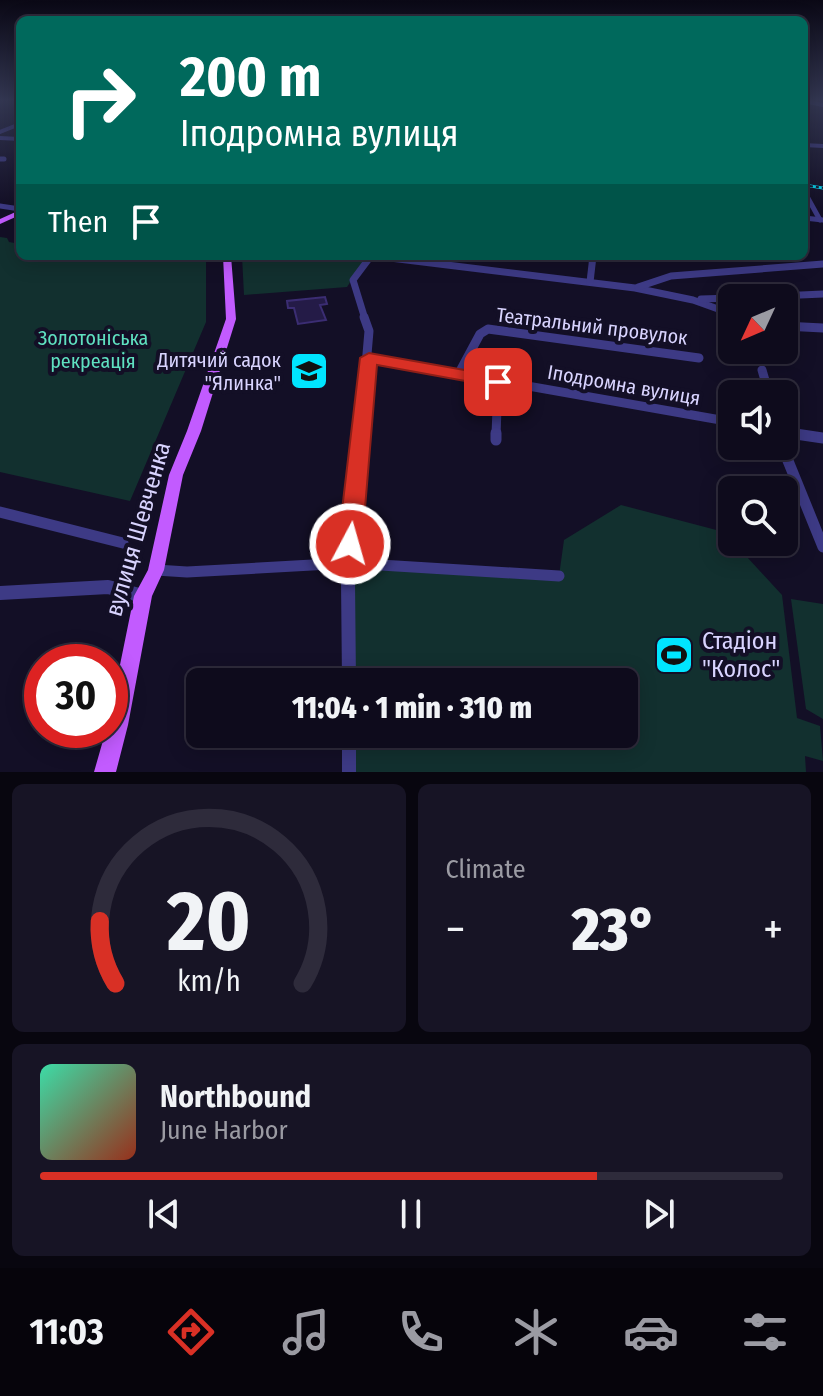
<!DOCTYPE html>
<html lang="en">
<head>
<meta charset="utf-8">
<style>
	body { margin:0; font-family:"Fira Sans Condensed",sans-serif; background:#171425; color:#f1f3f6; height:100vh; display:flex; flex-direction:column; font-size:30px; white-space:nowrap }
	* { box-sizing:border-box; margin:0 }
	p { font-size:26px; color:#9b9ba3 }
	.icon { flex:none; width:44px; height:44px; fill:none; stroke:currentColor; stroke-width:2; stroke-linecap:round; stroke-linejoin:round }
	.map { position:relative; height:772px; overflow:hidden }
	.details { display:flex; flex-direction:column; gap:12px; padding:12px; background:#08060f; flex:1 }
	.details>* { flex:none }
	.top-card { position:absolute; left:16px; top:16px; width:792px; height:244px; border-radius:12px; box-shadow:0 4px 20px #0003,0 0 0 2px #2e2b3b; background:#00695c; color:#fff; overflow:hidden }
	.needle { width:52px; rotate:226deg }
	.fabs { position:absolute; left:718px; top:284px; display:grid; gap:16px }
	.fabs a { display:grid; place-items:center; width:80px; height:80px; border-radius:12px; background:#0e0b1c; box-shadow:0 4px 20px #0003,0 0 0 2px #2e2b3b; font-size:40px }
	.speed { position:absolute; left:24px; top:644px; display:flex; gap:16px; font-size:40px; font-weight:700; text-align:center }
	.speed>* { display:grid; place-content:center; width:104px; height:104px; border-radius:50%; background:#0e0b1c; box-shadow:0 4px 20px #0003,0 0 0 2px #2e2b3b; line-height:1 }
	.speed .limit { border:12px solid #d22; background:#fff; color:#111 }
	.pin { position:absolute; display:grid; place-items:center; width:68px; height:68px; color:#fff; margin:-34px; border-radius:16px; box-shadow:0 4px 12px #0006 }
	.me { position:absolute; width:88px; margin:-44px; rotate:6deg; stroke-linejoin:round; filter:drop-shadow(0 0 6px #0008) }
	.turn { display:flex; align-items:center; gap:28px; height:168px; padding:0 32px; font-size:36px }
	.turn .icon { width:104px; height:104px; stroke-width:2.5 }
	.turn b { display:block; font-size:56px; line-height:68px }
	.then { display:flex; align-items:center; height:76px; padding:0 32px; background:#0003; gap:16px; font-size:30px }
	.big { font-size:60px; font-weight:800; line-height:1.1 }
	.details .tile { flex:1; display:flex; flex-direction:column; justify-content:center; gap:12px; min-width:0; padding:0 28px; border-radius:12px; background:#171425 }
	.details .dial { align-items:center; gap:0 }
	.dial svg { height:208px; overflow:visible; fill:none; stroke:#2e2b3b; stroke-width:7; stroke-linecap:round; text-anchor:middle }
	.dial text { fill:#f1f3f6; stroke:none }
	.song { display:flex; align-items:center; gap:24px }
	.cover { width:96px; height:96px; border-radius:12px; background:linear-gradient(135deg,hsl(160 70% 55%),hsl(10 70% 35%)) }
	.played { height:8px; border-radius:4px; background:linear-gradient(90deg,#d93025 75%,#2e2b3b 75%) }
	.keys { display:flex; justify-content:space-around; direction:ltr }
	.heat { display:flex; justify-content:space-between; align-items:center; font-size:44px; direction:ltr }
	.details .tiles { flex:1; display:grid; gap:12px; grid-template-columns:1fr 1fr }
	.tile:last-child { grid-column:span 2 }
	.trip { position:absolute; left:186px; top:668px; width:452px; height:80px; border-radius:12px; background:#0e0b1c; box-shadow:0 4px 20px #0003,0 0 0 2px #2e2b3b; font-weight:800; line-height:80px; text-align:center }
	.tabs { display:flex; height:128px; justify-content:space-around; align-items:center; background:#06040b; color:#9b9ba3 }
	.tabs .icon { width:56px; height:56px }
	.tabs .active { color:#d93025 }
	.tabs b { font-size:36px; color:#f1f3f6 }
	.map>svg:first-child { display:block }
</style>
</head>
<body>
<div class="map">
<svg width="823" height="772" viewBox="0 0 823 772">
	<rect width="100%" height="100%" fill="#130f26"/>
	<!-- green -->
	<g fill="#12302f">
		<polygon points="0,237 7,238 9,242 20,244 20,256 206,256 206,322 130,501 0,472"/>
		<polygon points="242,256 367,256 347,287 244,295"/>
		<polygon points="621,505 724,532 782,595 797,718 820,726 823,761 805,756 806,772 349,772 349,734 624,734 624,682 349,682 348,563 559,576 564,540"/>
		<polygon points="791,599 823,604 823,719 806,709"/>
	</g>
	<!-- building -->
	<polygon fill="#241b47" stroke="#3b2d73" stroke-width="2" points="325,297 327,304 320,305 326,320 298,324 294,308 288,308 287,301"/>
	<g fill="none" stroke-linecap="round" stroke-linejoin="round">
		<!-- minor-far5 -->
		<g stroke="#3d3a85" stroke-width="4">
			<polyline points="804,101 823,105"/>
			<polyline points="0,132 20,124"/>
			<polyline points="0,138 20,139"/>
			<polyline points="804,145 823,146"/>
		</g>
		<!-- minor-far4 -->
		<g stroke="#3d3a85" stroke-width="5">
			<polyline points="0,159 4,159"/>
			<polyline points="804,191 820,220"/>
			<polyline points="0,206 20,209"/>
			<polyline points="804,218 823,220"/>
		</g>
		<!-- minor-far3 -->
		<g stroke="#3d3a85" stroke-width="7">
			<polyline points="374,256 635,288 693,300 732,314"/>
			<polyline points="590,282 593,256"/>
			<polyline points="638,287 671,276 823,264"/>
			<polyline points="734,298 823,294"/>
			<polyline points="701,299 732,298"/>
			<polyline points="365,319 353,280 371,256"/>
		</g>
		<!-- minor-far2 -->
		<g stroke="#3d3a85" stroke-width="9">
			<polyline points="784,326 823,328"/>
			<polyline points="369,358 732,422"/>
			<polyline points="762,370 769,394"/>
			<polyline points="458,375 480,334 488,329 699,358"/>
			<polyline points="784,432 802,435"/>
			<polyline points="360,435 369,331 364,317"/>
			<polyline points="496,435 498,382"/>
		</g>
		<!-- minor-far1 -->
		<g stroke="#3d3a85" stroke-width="11">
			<polyline points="789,433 823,438"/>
			<polyline points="496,440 496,433"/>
			<polyline points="782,446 823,547"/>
			<polyline points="0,512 123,543"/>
			<polyline points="156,570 187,572 348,563 559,576"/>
			<polyline points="348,583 360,433"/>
		</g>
		<!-- minor -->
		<g stroke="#3d3a85" stroke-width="14">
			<polyline points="348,581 349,682"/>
			<polyline points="0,593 108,587 143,596"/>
			<polyline points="349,734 349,772"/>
		</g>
		<!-- major -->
		<g fill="#c25bff" fill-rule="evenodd">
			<polygon points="20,210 20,215 0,224 0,219"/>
			<polygon points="223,256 231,256 236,319 201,431 183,475 164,570 152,596 128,725 116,772 94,772 106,730 110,730 110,714 134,596 148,570 169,475 187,431 226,319"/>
		</g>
		<!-- rail casing -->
		<g stroke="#00e5ff" stroke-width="3">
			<polyline id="rail" points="804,185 823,188"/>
		</g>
		<!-- rail -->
		<use href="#rail" stroke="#130f26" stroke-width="2" stroke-dasharray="3" stroke-linecap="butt"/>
	</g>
	<!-- sky -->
	<linearGradient id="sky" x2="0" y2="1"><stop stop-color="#0a0815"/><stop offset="0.48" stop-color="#333752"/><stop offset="1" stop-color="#333752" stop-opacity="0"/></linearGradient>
	<rect width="823" height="208" fill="url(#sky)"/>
	<!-- route -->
	<polygon fill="#d93025" stroke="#8d1f18" stroke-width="2" points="369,353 498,376 507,382 498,387 377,365 362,544 359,551 350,553 341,551 338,544 360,358"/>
	<!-- icons -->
	<defs>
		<g id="school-square" transform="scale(2)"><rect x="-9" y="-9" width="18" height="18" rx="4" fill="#00e5ff" stroke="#130f26"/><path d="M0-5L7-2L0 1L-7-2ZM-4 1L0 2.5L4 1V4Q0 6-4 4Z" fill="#111"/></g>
		<g id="stadium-square" transform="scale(2)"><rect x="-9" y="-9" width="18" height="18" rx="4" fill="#00e5ff" stroke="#130f26"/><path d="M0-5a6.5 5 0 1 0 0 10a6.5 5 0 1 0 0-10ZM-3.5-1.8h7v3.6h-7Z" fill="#111"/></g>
	</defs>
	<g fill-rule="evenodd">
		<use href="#school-square" x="309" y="371"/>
		<use href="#stadium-square" x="674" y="655"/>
	</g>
	<g text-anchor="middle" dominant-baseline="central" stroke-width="8" stroke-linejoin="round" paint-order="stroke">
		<!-- street labels -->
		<g font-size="20" fill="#d9d4ff" stroke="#130f26">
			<text transform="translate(592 326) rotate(7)">Театральний провулок</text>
			<text transform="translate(624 385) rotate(10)">Іподромна вулиця</text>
		</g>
		<!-- park labels -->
		<g font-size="20" fill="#5fe0c0" stroke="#130f26">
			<text x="93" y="338">Золотоніська<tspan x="93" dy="23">рекреація</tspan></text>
		</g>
		<!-- poi labels -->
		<g font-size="20" fill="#d9d4ff" stroke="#130f26" text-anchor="end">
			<text x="281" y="360">Дитячий садок<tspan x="281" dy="23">"Ялинка"</tspan></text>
		</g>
		<!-- near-street labels -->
		<g font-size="24" fill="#d9d4ff" stroke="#130f26">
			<text transform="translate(138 529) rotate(-74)">вулиця Шевченка</text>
		</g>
		<!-- near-poi labels -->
		<g font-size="24" fill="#d9d4ff" stroke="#130f26" text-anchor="start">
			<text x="702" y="641">Стадіон<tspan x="702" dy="28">"Колос"</tspan></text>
		</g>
	</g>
</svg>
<div class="fabs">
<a><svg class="needle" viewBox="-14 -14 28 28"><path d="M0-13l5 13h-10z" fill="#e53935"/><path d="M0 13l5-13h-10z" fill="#9b9ba3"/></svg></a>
<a><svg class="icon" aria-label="sound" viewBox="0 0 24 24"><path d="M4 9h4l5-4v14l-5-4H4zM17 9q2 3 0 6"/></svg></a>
<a><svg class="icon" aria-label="search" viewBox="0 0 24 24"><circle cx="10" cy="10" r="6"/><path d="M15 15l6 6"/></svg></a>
</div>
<div class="speed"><div class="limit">30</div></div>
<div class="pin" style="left:498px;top:382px;background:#d93025"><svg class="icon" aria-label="arrive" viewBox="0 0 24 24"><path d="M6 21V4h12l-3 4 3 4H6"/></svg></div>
<svg class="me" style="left:350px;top:544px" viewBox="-20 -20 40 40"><circle r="17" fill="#d93025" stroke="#fff" stroke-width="3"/><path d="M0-11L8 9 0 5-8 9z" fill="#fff"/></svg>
<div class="trip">11:04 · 1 min · 310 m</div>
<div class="top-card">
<div class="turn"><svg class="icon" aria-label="right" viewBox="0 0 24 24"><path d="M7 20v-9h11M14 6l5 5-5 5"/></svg><div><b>200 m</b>Іподромна вулиця</div></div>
<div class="then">Then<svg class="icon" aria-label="arrive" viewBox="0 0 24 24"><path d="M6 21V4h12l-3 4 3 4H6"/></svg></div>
</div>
</div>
<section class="details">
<div class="tiles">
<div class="tile dial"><svg viewBox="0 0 100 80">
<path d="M14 69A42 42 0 1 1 86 69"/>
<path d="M14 69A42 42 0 0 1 8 45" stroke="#d93025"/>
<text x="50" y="56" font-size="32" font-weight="700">20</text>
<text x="50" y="72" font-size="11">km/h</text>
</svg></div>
<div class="tile"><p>Climate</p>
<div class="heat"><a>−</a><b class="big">23°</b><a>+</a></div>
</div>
<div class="tile">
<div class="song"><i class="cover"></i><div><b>Northbound</b><p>June Harbor</p></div></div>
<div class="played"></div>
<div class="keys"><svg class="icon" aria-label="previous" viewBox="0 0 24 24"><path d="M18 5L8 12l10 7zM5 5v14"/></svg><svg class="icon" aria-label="pause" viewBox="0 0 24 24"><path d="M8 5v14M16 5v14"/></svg><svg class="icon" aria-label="next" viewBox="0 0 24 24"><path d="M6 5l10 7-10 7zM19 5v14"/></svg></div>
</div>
</div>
</section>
<nav class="tabs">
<b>11:03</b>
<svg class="icon active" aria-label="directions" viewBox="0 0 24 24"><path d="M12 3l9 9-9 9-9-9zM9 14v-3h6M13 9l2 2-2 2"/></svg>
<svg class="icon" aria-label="music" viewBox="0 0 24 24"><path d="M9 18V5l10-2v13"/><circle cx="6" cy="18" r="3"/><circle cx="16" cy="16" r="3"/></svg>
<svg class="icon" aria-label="phone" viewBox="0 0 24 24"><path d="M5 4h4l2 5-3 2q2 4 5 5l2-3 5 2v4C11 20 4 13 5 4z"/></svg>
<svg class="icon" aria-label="climate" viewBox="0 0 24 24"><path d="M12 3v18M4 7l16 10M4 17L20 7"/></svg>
<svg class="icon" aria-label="car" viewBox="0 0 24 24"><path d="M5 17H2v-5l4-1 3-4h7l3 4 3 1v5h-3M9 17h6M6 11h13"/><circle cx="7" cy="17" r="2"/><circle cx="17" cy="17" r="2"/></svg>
<svg class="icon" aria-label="filters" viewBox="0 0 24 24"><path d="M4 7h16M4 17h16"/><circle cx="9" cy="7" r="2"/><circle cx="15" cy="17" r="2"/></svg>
</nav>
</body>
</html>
